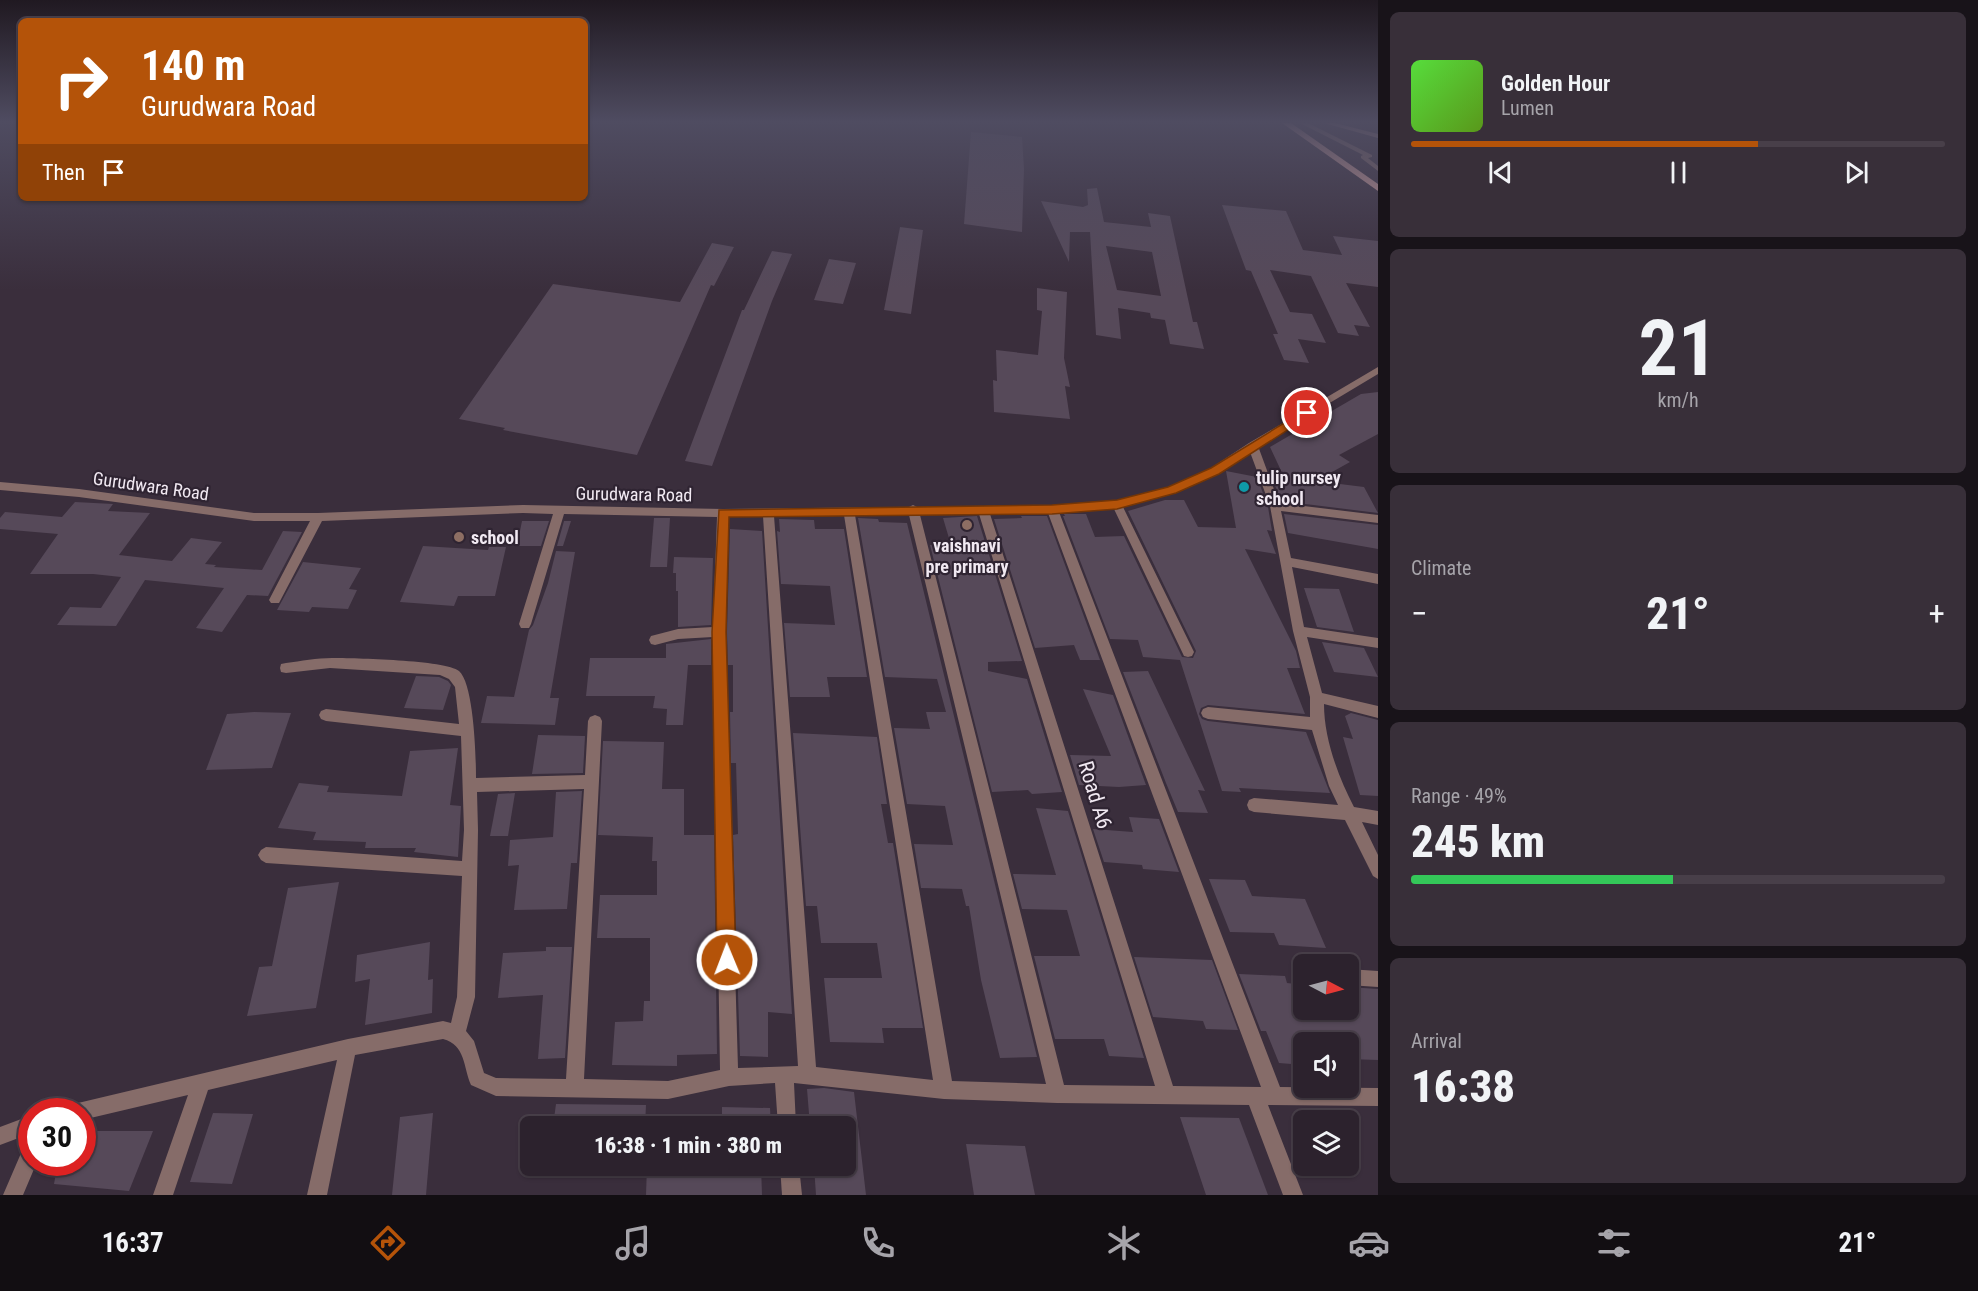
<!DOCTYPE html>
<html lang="en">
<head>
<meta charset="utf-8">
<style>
	body { margin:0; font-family:"Roboto Condensed",sans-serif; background:#382f39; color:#f1f3f6; height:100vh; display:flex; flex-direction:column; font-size:22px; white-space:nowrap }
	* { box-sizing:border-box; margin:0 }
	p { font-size:20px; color:#a6a4aa }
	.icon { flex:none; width:33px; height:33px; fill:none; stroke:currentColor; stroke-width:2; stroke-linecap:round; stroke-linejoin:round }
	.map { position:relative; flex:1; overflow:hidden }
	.drawer { display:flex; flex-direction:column; gap:12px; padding:12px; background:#181319; width:600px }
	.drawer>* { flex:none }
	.banner { position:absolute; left:18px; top:18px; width:570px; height:183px; border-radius:9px; box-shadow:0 2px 4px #0004,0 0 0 2px #483f49; background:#b45309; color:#fff; overflow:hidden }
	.needle { width:39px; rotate:96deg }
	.tools { position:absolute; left:1293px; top:954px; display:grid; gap:12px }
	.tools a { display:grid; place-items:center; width:66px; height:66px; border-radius:9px; background:#2c222d; box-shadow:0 2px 4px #0004,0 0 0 2px #483f49; font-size:30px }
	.speed { position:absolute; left:18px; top:1098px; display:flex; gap:12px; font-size:30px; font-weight:700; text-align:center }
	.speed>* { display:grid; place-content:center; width:78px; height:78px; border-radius:50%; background:#2c222d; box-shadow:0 2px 4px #0004,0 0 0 2px #483f49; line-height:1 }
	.speed .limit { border:9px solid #d22; background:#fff; color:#111 }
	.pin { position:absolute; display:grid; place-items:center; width:51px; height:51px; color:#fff; margin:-26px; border:3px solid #fff; border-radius:50%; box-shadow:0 2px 6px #0007 }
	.me { position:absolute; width:66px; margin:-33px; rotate:359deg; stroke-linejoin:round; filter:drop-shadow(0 0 4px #0008) }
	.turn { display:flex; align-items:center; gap:21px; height:126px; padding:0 24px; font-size:27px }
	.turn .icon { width:78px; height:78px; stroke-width:2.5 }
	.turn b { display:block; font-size:42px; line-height:51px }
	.then { display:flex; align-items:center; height:57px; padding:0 24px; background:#0003; gap:12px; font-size:22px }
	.big { font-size:45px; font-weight:800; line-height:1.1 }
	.drawer .tile { flex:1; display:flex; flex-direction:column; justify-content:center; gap:9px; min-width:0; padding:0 21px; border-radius:9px; background:#382f39 }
	.drawer .dial { align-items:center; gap:0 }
	.dial b { font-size:78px; line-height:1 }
	.song { display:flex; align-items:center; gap:18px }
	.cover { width:72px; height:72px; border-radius:9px; background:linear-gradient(135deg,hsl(110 70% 55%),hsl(90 70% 35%)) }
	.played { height:6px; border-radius:3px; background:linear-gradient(90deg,#b45309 65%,#483f49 65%) }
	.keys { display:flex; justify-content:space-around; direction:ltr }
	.heat { display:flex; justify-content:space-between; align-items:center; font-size:33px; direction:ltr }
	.charge { height:9px; border-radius:4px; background:linear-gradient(90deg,#34c759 49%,#483f49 0) }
	.trip { position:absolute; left:520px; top:1116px; width:336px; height:60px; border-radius:9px; background:#2c222d; box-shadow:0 2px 4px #0004,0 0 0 2px #483f49; font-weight:800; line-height:60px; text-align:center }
	.menu { display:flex; height:96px; justify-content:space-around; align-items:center; background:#120e12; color:#a6a4aa }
	.menu .icon { width:42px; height:42px }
	.menu .current { color:#b45309 }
	.menu b { font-size:27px; color:#f1f3f6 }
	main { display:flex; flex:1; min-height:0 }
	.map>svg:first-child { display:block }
</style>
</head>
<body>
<main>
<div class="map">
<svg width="1378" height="1195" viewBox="0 0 1378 1195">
	<rect width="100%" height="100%" fill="#3a2e3c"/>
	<!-- building -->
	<g fill="#564959" fill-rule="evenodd">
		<polygon points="971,132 1022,137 1024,169 1022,232 964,224"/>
		<path d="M1097 188 1104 222 1151 227 1148 213 1170 216 1193 322H1197L1204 349 1170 344 1165 320 1151 318 1150 313 1118 308 1121 339 1096 335 1090 232H1070L1069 262 1041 201 1083 207 1088 205 1087 189ZM1106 246 1152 252 1161 296 1117 290Z"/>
		<polygon points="1222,205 1286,211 1303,250 1342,255 1333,236 1378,241 1378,287 1346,283 1370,327 1354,325 1359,336 1338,333 1311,276 1270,270 1290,312 1312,314 1326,343 1298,339 1309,363 1284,360 1273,334 1278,334 1251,271 1246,270"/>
		<polygon points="900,227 923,230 911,314 884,310"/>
		<polygon points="712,243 734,247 714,286 711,285 637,455 503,430 505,428 459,419 553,284 680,302"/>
		<polygon points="772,251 792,254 772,301 712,466 685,461 742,310 744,310"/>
		<polygon points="829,259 856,263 843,304 814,300"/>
		<polygon points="1037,288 1067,292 1064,358 1070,387 1065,386 1070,419 994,412 993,380 997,381 996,350 1038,355 1042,311 1037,310"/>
		<polygon points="1378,392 1378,434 1339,455 1350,462 1316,481 1364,487 1378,513 1281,501 1273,480 1283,482 1281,477 1284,477 1270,447 1361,394"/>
		<polygon points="1226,471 1257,477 1268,507 1272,531 1267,530 1276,554 1245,549 1296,651 1300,668 1287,668 1305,714 1208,705 1201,708 1199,714 1202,719 1208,721 1306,732 1330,793 1239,788 1241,792 1222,791 1180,660 1143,657 1138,640 1110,639 1063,516 1065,516 1064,514 1086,514 1095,537 1124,536 1182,657 1193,658 1196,651 1128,511 1165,500 1184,500 1198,527 1236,528"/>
		<polygon points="75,502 113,504 108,511 150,513 119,555 172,561 191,538 222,542 205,564 216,565 214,567 262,570 283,531 302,532 268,596 247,595 222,632 196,628 224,588 145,580 116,626 57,625 70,607 101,608 121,577 93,574 30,574 58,534 0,529 0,518 5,512 62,517"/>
		<polygon points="1284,514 1378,525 1378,549 1288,533"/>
		<polygon points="977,516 1022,661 988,662 988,671 1027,679 1062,792 1032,794 1028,790 992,792 930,545 951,545 943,518"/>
		<polygon points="1021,516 1047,516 1100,660 1080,660 1074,645 1035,648 994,519 1022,518"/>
		<polygon points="654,518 670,518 667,567 650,567"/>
		<polygon points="858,518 878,519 879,522 907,523 1037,1057 1000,1058 981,980 969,906 966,906 962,889 921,888 914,844 953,845 945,806 907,804 894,728 930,729 926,712 946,712 937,679 885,677"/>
		<polygon points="779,519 814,520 815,529 844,529 867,677 827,677 830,697 790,697 784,623 835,625 830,586 781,584 777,531 780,532"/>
		<polygon points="522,521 549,521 541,546 517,546"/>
		<polygon points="564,521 571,521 563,546 557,546"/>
		<polygon points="730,529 762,531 792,1014 768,1012 768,1057 740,1056 733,835 738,834 736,763 731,763 730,712 733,712 733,665 728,665 727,632"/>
		<polygon points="423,546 488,550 489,547 506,547 495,596 458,596 454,606 400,602"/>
		<polygon points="556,551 575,552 550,698 559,698 555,725 481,723 487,696 514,697 529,630 533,625 548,583"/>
		<polygon points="674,557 713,558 711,625 678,627 678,591 676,591 676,573 673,573"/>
		<polygon points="303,562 361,568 349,589 357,590 348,609 312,607 309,612 277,610"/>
		<polygon points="1304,588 1339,589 1354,632 1317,627"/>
		<polygon points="711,639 711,665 688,665 683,725 666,725 667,709 653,708 655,696 586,696 590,658 666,658 666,644"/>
		<polygon points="1322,642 1364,648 1378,677 1334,672"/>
		<polygon points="1148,671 1205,791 1198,790 1208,813 1178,812 1166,783 1123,672"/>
		<polygon points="416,676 439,677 448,681 451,685 443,710 404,708"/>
		<polygon points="1083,689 1113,695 1146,785 1119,787 1079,785 1070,755 1111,756"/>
		<polygon points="254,712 291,713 272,768 206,770 227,714"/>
		<polygon points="1351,713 1378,720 1378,796 1360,795 1343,737 1353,739 1345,716"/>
		<polygon points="793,733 877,737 887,804 881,804 888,843 893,843 923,1028 882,1028 884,1043 830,1042 824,978 882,978 877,943 821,943 817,906 806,906"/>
		<polygon points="538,735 585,736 583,773 532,774"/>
		<polygon points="603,741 664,742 662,789 684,789 684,835 714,835 717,1054 677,1055 677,1066 612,1065 615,1022 643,1021 644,1001 650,1001 650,938 597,938 600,895 657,895 657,861 652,861 653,837 598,835"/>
		<polygon points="458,748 450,805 461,806 458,857 414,852 416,848 365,848 366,842 313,840 316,832 278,828 299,783 329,786 327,792 402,796 410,751"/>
		<polygon points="582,791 577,863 571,863 567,909 514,910 519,865 508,866 510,840 553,837 556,792"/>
		<polygon points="515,793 508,836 490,836 498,794"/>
		<polygon points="1036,808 1068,811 1144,1058 1109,1056 1104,1039 1055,1039 1034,956 1080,956 1067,910 1022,909 1013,874 1056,875"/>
		<polygon points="1129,817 1159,819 1179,872 1143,869 1142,865 1104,862 1093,829 1133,832"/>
		<polygon points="1209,879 1245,880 1252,896 1305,899 1326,948 1279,945 1274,933 1230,932"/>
		<polygon points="339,882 316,1008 247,1016 259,967 272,966 288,888"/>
		<polygon points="430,942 428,980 433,979 432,1013 365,1025 370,979 355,982 357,955"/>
		<polygon points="546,947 572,947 565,1058 538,1059 543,995 498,998 503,953 546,951"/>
		<polygon points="1134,957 1212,960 1238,1030 1206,1029 1203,1021 1153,1017"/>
		<polygon points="1239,974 1285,976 1287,983 1304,985 1304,1010 1348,1010 1348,987 1378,989 1378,1060 1348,1059 1348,1042 1304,1042 1304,1065 1279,1063 1266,1031 1261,1031"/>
		<polygon points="824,1088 854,1092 866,1195 816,1195 814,1166 846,1166 846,1126 810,1126 807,1089"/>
		<polygon points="556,1104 646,1105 645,1126 553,1126"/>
		<polygon points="722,1107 770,1108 771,1126 722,1126"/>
		<polygon points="213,1113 253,1114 232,1184 190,1182"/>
		<polygon points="433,1113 426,1195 392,1195 400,1117"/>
		<polygon points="1180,1117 1239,1118 1268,1195 1206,1195"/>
		<polygon points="82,1131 153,1131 129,1191 54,1184 58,1162 82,1162"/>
		<polygon points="966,1144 1025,1146 1035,1195 974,1195"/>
		<polygon points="647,1166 761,1166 762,1195 646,1195"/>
	</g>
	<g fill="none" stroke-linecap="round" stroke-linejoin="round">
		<!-- minor -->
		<g fill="#866c69" fill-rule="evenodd">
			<polygon points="1300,123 1308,123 1372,155 1372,157 1368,158 1378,166 1378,171 1361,158 1361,156 1363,155"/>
			<path d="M1378 367V374L1258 446 1279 503 1378 515V523L1281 511 1291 558 1378 574V584L1292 567 1304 627 1378 638V648L1307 637 1322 693 1378 706V718L1324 704C1324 739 1338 776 1354 807L1378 811V825L1362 822 1378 855V879L1373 876 1345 820 1254 812 1249 810 1247 805 1249 800 1254 798 1338 805 1329 786 1312 730 1208 719 1203 717 1201 713 1203 709 1208 707 1310 717V697L1293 631 1270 506 1250 452 1219 474 1176 493 1123 507 1194 652 1192 656 1188 657 1184 656 1114 509 1059 512 1280 1087 1378 1088V1106L1268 1105 1303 1195H1283L1249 1105 1057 1103 944 1099 794 1083 796 1126H778L775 1083 729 1086 668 1099 496 1096 471 1085C463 1067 466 1045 443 1039L355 1055 327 1195H307L337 1060 208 1090 173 1195H153L188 1095 82 1120V1112H69L71 1105 78 1103 348 1039 443 1021 451 1023 457 997 462 876 266 863 261 860 258 855 261 850 266 847 462 861 464 830 461 736 326 721 321 719 319 715 321 711 326 709 459 724 455 687 449 679 440 675 330 668 286 673 281 672 280 668 281 664 286 663C301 661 317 658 332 658 353 658 446 660 459 671 474 684 476 757 476 778L585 775 588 721 590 717 595 715 600 717 602 721 584 1079 668 1081 720 1070 713 637 678 639 655 645 651 644 649 640 651 636 678 629 713 627 717 517 564 514 531 624 529 628H521L519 624 553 514 523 513 322 521 279 603H271L269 600 310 521H254L79 497 0 490V482L79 489 254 513H318L523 505 723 509 909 507 913 505 917 507 1052 505 1117 501 1169 487 1211 468 1249 443ZM1048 513 1261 1087 1173 1086 990 514ZM979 514 1155 1086 1064 1085 920 515ZM844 515 933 1080 816 1067 774 516ZM855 515H909L1046 1084 952 1081ZM763 516 798 1066 738 1068 725 632 728 517ZM584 789 566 1079 496 1078 484 1073 474 1041 466 1031 475 997 478 830 477 792Z"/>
			<polygon points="1299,966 1304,967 1304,983 1293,980 1291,974 1293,968"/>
			<polygon points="1348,969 1378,971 1378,987 1348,985"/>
			<polygon points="32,1115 32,1133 0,1145 0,1127"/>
			<polygon points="32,1142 32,1162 37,1162 23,1195 3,1195 25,1144"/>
			<polygon points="780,1166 799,1166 802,1195 782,1195"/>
		</g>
		<!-- secondary -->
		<polygon fill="#b58c88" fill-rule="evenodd" points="1324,123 1335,123 1378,134 1378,138"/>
		<!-- primary -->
		<polygon fill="#d9a49f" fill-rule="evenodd" points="1282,123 1291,123 1378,184 1378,191"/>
	</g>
	<!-- sky -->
	<linearGradient id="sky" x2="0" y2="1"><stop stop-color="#201921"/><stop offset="0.42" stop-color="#4f4c61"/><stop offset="1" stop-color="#4f4c61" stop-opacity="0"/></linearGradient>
	<rect width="1378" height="290" fill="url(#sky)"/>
	<!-- route -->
	<polygon fill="#b45309" stroke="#753606" stroke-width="1.5" points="1307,409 1312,413 1311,415 1219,474 1176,493 1117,509 1052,514 729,517 726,632 736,960 733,967 727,969 720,967 717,960 712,632 719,510 1052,505 1117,500 1168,487 1211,468"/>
	<!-- markers -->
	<circle fill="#0f9aa8" stroke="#2f2432" stroke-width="2" cx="1244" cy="487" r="6"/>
	<g fill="#8d6e63" stroke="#2f2432" stroke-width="2">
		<circle cx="967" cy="525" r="6"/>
		<circle cx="459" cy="537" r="6"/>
	</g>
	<g text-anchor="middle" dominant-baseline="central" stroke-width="4.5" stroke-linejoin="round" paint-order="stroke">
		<!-- poi labels -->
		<g font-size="18" font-weight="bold" fill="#f1e9f2" stroke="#2f2432" text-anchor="start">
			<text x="1256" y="477">tulip nursey<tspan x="1256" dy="21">school</tspan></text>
			<text x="471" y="537">school</text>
			<text x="967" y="545" text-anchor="middle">vaishnavi<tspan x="967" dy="21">pre primary</tspan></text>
		</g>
		<!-- street labels -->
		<g font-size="18" fill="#f1e9f2" stroke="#2f2432">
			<text transform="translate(151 486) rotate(8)">Gurudwara Road</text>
			<text transform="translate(634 494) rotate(1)">Gurudwara Road</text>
		</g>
		<!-- near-street labels -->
		<g font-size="21" fill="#f1e9f2" stroke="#2f2432">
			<text transform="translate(1095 795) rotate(73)">Road A6</text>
		</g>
	</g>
</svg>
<div class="tools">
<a><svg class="needle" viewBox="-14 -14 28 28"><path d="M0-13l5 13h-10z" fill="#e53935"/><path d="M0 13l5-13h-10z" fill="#a6a4aa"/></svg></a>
<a><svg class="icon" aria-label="sound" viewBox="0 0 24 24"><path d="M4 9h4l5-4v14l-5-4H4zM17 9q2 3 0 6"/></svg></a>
<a><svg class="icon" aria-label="layers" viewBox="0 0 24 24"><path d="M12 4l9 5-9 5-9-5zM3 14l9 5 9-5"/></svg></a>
</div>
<div class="speed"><div class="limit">30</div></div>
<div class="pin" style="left:1307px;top:413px;background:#d93025"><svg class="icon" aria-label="arrive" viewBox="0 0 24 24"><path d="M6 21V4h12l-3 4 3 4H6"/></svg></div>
<svg class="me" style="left:727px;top:960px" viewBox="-20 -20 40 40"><circle r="17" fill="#b45309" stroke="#fff" stroke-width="3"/><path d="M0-11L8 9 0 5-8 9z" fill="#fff"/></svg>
<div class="trip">16:38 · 1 min · 380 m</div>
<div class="banner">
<div class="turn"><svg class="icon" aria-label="right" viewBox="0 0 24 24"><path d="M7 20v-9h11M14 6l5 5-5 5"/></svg><div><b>140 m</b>Gurudwara Road</div></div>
<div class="then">Then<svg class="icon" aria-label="arrive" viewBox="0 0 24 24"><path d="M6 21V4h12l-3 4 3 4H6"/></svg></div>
</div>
</div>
<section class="drawer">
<div class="tile">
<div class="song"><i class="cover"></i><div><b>Golden Hour</b><p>Lumen</p></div></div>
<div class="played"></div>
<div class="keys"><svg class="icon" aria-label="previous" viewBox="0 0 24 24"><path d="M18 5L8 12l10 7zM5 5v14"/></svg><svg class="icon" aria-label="pause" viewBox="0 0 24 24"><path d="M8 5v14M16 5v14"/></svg><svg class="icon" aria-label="next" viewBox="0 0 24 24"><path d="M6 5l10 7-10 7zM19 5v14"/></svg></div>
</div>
<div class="tile dial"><b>21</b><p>km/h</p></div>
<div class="tile"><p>Climate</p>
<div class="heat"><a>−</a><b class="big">21°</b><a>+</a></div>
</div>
<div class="tile"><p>Range · 49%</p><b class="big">245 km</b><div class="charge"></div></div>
<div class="tile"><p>Arrival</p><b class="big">16:38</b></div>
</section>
</main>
<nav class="menu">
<b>16:37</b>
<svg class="icon current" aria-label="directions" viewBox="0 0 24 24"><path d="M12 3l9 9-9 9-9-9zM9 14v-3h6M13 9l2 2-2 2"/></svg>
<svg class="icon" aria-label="music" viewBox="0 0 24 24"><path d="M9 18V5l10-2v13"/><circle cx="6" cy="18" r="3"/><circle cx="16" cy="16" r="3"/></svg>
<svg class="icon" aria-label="phone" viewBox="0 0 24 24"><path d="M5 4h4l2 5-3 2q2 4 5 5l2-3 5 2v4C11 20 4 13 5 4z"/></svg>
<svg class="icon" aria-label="climate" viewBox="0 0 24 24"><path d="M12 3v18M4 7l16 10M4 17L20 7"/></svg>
<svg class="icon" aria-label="car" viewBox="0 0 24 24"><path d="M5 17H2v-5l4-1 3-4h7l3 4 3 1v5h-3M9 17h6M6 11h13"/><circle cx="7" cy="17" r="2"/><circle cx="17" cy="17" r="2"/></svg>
<svg class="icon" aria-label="filters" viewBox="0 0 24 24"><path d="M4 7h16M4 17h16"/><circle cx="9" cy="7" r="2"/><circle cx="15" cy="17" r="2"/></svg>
<b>21°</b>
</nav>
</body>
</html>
